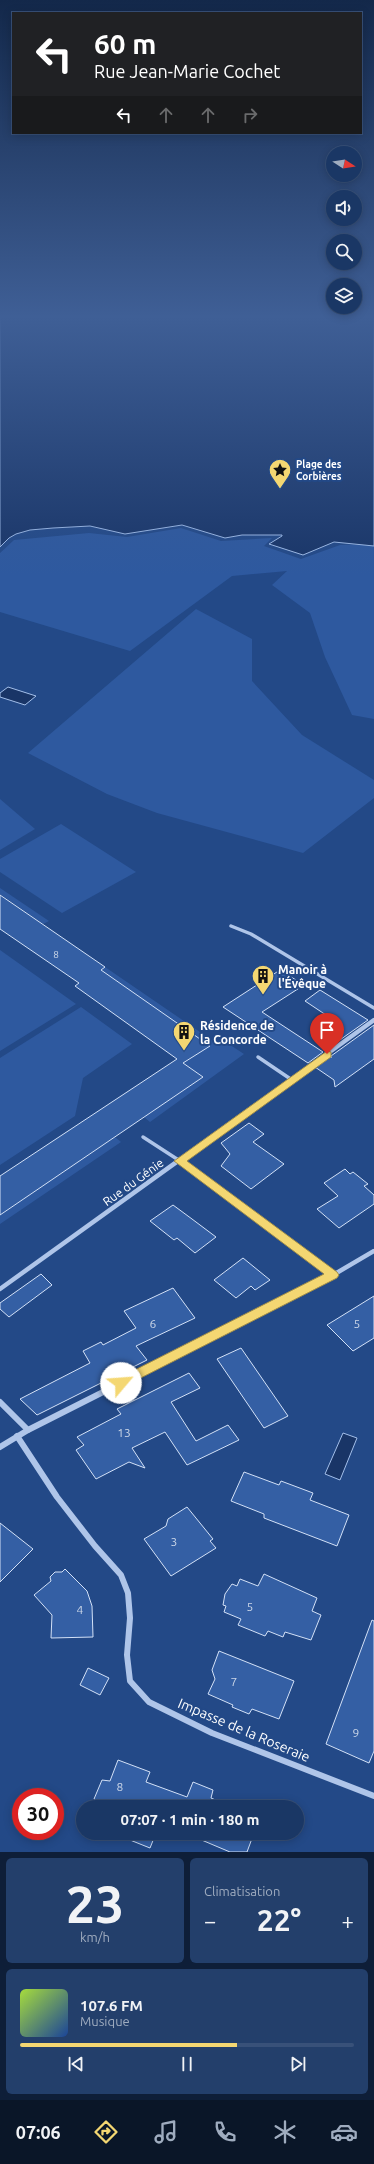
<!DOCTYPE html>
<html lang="fr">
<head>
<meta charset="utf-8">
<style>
	body { margin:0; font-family:Ubuntu,sans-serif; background:#233f6b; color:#f1f3f6; height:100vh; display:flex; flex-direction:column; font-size:15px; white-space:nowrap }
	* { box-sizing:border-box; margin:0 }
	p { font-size:13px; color:#9facbf }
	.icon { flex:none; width:22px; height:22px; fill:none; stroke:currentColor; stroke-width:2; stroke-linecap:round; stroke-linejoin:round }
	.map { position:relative; height:1852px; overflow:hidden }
	.side { display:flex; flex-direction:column; gap:6px; padding:6px; background:#0e1e38; flex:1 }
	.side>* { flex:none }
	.hud { position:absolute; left:12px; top:12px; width:350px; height:122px; border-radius:0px; box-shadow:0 2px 10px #0003,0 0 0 1px #385179; background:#202124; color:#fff; overflow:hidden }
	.needle { width:26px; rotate:102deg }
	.fabs { position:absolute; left:326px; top:146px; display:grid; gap:8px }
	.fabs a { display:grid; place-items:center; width:36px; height:36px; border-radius:50%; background:#1a3765; box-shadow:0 2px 10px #0003,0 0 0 1px #385179; font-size:20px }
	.speed { position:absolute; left:12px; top:1788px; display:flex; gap:8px; font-size:20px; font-weight:700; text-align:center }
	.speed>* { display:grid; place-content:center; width:52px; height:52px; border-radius:50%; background:#1a3765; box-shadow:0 2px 10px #0003,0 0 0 1px #385179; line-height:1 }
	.speed .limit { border:6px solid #d22; background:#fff; color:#111 }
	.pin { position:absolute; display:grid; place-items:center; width:34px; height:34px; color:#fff; margin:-41px -17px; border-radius:50% 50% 50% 0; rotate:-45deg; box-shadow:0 0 4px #0007 }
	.pin .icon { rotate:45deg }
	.me { position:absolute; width:44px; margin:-22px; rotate:63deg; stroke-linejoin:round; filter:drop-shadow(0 0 3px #0008) }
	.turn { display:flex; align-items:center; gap:14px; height:84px; padding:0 16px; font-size:18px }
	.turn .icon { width:52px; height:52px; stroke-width:2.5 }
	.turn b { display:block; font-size:28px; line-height:34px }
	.lanes { display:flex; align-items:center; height:38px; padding:0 16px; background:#0003; justify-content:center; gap:20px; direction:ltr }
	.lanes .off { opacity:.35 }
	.big { font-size:30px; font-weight:700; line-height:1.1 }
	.side .tile { flex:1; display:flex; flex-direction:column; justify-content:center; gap:6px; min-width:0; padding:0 14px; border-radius:6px; background:#233f6b }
	.side .dial { align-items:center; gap:0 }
	.dial b { font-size:52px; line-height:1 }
	.song { display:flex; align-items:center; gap:12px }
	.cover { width:48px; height:48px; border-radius:6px; background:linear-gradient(135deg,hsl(80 70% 55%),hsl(220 70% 35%)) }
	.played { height:4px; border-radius:2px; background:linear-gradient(90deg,#f4d772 65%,#385179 65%) }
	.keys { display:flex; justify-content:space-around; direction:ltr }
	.heat { display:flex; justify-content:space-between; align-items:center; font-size:22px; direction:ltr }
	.side .tiles { flex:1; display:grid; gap:6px; grid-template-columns:1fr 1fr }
	.tile:last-child { grid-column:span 2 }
	.trip { position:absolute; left:76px; top:1800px; width:228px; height:40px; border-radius:20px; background:#1a3765; box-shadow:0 2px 10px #0003,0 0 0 1px #385179; font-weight:700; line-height:40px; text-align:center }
	.tab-bar { display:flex; height:64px; justify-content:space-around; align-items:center; background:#0a1628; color:#9facbf }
	.tab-bar .icon { width:28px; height:28px }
	.tab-bar .on { color:#f4d772 }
	.tab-bar b { font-size:18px; color:#f1f3f6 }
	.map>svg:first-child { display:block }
</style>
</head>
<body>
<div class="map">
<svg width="374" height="1852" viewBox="0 0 374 1852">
	<rect width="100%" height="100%" fill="#234987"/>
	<!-- green -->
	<g fill="#2e599f">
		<polygon points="181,528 221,541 272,538 264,546 301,559 340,545 374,544 374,719 352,715 325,657 310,613 272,585 287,571 232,576 130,651 0,612 0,553 14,540 89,533 127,537"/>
		<polygon points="196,609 252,639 252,681 302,735 374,780 374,798 303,853 157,813 107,794 28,753"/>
		<polygon points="0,799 35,829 0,850"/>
		<polygon points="61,824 136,872 62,913 0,872 0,859"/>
		<polygon points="0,888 49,921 43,924 0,894"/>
		<polygon points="0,950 76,1004 0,1051"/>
		<polygon points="105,967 216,1043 221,1039 244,1054 150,1122 144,1117 203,1077 183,1063 209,1046 101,970"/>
		<polygon points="81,1007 132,1044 83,1078 75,1116 0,1165 0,1058"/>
		<polygon points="115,1137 121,1142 0,1224 0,1215"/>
	</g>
	<!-- water -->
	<g fill="#193567" stroke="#a3bfea">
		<polygon points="0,317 374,317 374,546 334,542 303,555 269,544 282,536 282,535 242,535 225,538 182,525 125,534 90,526 53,528 30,530 16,534 9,538 0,547"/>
		<polygon points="8,687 36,696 25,705 0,697 0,693"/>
		<polygon points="343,1433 357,1438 340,1480 325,1474"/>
	</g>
	<!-- building -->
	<g fill="#345fa4" stroke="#d3e1f7">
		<polygon points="0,895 105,967 101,970 210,1046 183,1063 203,1077 0,1215 0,1176 177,1059 75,986 79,983 0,929"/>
		<polygon points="280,970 304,985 262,1012 323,1052 308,1063 223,1007"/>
		<polygon points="320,990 368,1020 330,1047 326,1015 305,1001"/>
		<polygon points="374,1025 374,1059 335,1087 334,1080 315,1067 330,1057 331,1058 331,1056"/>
		<polygon points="249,1123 264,1134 253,1142 284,1164 251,1189 221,1166 230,1154 221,1143"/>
		<polygon points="345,1169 350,1174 353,1172 368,1184 364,1186 374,1195 374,1204 339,1228 317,1209 338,1196 324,1183"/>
		<polygon points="173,1205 192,1219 216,1237 195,1253 177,1238 174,1240 150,1221"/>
		<polygon points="243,1258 270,1280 255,1290 251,1286 236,1298 214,1280"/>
		<polygon points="41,1274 52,1285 9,1317 0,1309 0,1303"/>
		<polygon points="173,1288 195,1318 136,1346 147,1360 37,1415 20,1399 90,1363 83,1351 101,1342 103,1345 136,1328 124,1311"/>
		<polygon points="374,1296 374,1338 353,1351 327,1325"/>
		<polygon points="241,1348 288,1416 264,1428 217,1359"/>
		<polygon points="189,1373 200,1388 171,1402 196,1441 228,1425 239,1440 187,1465 165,1432 132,1448 145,1468 129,1462 96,1479 76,1450 84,1445 77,1437 121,1414 117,1409"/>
		<polygon points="244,1472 279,1485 281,1481 313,1493 310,1500 349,1515 337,1546 264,1518 264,1514 231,1501"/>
		<polygon points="187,1507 213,1539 210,1541 216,1548 171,1576 144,1539 166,1526 168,1519"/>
		<polygon points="0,1523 33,1549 0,1582"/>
		<polygon points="65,1569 87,1591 92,1606 93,1637 51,1638 52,1615 34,1595 51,1581 50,1577 55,1572 62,1572"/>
		<polygon points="264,1574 317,1598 312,1611 321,1615 311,1640 285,1632 283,1637 268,1631 265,1636 238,1625 241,1619 224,1612 226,1606 223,1605 225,1594 232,1584 237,1586 240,1579 258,1586"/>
		<polygon points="372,1620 374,1621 374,1751 369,1763 326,1744"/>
		<polygon points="219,1651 294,1681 279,1719 252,1709 249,1714 232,1707 233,1705 208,1694 215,1679 212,1670"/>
		<polygon points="88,1668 109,1678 100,1695 80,1685"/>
		<polygon points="118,1760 150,1772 146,1782 187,1797 193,1782 213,1790 211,1798 232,1807 94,1807 96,1800 94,1799 102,1780 110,1781"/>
		<polygon points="130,1833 156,1833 150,1848 130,1840 133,1834"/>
		<polygon points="185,1833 254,1833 247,1852 230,1852"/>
	</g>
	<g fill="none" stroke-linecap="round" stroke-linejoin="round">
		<!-- lane -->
		<g stroke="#afc5e9" stroke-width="3.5">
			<polyline points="231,926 251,934 374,1008"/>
			<polyline points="258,1057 292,1080"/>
			<polyline points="143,1137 180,1161"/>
		</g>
		<!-- street-far1 -->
		<g stroke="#afc5e9" stroke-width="4.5">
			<polyline points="180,1161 333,1275"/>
			<polyline points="0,1289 374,1020"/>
			<polyline points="283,1301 333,1275 374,1251"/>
		</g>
		<!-- street -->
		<g stroke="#afc5e9" stroke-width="6">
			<polyline points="0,1402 28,1430"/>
			<polyline points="17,1436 57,1497 95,1546 121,1575 128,1593 130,1618 127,1655 130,1681 149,1702 212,1733 374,1796"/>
			<polyline points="0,1447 28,1430 285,1300"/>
		</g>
	</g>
	<!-- sky -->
	<linearGradient id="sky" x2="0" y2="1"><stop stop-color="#13284a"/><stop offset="0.55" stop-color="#3f5f96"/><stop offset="1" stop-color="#3f5f96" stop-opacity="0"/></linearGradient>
	<rect width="374" height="576" fill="url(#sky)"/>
	<!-- route -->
	<polygon fill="#f4d772" stroke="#9f8c4a" points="327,1051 331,1052 331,1057 187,1161 337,1272 339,1275 337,1278 125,1386 117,1386 115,1383 117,1379 324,1274 174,1161"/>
	<!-- icons -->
	<defs>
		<g id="sight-pin" transform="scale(1.15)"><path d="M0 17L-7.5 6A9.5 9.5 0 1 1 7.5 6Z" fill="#f4d772" stroke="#234987"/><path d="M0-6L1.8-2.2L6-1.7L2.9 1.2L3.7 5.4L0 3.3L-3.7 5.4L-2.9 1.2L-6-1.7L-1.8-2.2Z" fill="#111"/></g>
		<g id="building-pin" transform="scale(1.15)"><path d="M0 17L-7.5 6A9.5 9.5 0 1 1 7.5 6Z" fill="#f4d772" stroke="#234987"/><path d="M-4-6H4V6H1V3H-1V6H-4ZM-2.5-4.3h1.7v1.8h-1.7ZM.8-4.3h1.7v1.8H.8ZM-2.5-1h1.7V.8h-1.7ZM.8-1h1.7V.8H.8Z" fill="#111"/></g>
	</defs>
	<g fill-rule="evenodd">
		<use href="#sight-pin" x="280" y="470"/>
		<use href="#building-pin" x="263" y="976"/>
		<use href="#building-pin" x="184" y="1032"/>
	</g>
	<g text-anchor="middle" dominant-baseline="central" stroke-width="4" stroke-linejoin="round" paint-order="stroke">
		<!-- far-poi labels -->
		<g font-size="10" font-weight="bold" fill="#fff" stroke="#234987" text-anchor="start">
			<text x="296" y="464">Plage des<tspan x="296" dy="12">Corbières</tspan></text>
		</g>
		<!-- number labels -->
		<g font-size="10" fill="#ccd7e8">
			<text x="56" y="954">8</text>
		</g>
		<!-- poi labels -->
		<g font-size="12" font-weight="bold" fill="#fff" stroke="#234987" text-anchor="start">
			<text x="278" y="969">Manoir à<tspan x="278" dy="14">l'Évêque</tspan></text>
			<text x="200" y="1025">Résidence de<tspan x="200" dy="14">la Concorde</tspan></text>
		</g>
		<!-- street labels -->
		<g font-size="12" fill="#fff" stroke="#234987">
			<text transform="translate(133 1182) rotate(-36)">Rue du Génie</text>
		</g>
		<!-- near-number labels -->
		<g font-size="12" fill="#ccd7e8">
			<text x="153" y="1323">6</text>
			<text x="357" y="1323">5</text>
			<text x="124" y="1432">13</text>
			<text x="174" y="1541">3</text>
			<text x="250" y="1606">5</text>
			<text x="80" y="1609">4</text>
			<text x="234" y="1681">7</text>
			<text x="356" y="1732">9</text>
			<text x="120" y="1786">8</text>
		</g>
		<!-- near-street labels -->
		<g font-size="14" fill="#fff" stroke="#234987">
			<text transform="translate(244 1730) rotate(23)">Impasse de la Roseraie</text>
		</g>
	</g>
</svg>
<div class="fabs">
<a><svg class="needle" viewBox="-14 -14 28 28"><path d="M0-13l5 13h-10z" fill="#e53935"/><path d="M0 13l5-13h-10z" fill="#9facbf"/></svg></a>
<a><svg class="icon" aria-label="sound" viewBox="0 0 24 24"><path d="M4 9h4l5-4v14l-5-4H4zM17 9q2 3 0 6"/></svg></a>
<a><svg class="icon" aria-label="search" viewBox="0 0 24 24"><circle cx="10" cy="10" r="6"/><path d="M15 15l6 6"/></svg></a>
<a><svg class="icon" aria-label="layers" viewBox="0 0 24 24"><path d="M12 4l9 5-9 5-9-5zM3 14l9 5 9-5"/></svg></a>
</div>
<div class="speed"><div class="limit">30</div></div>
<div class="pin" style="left:327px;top:1054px;background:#d93025"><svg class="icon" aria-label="arrive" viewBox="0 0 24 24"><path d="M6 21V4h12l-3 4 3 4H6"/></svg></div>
<svg class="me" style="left:121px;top:1383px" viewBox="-20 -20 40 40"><circle r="19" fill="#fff"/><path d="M0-13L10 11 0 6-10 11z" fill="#f4d772"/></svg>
<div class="trip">07:07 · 1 min · 180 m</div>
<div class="hud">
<div class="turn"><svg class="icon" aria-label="left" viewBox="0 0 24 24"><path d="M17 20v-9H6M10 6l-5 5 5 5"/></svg><div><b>60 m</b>Rue Jean-Marie Cochet</div></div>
<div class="lanes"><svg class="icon" aria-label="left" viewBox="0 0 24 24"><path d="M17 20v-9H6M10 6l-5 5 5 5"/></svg><svg class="icon off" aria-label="ahead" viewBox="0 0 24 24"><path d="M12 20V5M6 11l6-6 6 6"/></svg><svg class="icon off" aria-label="ahead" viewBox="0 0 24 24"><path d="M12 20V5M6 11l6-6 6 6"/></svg><svg class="icon off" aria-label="right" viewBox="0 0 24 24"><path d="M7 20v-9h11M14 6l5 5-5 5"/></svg></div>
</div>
</div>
<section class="side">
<div class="tiles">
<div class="tile dial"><b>23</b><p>km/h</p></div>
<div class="tile"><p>Climatisation</p>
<div class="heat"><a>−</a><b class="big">22°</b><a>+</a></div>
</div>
<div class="tile">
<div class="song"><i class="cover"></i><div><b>107.6 FM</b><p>Musique</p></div></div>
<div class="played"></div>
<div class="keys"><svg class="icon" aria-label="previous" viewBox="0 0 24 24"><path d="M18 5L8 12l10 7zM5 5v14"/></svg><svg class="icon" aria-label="pause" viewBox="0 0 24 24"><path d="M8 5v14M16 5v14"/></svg><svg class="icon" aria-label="next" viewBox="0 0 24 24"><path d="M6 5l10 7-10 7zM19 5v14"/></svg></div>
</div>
</div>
</section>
<nav class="tab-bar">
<b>07:06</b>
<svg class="icon on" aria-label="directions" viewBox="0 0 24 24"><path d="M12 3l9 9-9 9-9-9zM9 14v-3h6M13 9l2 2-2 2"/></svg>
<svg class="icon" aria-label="music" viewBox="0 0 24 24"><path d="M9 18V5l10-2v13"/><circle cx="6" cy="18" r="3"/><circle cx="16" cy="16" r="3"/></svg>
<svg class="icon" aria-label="phone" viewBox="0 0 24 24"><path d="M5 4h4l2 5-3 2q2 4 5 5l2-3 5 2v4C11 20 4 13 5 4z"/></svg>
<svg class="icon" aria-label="climate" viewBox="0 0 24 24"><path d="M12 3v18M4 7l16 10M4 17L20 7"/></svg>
<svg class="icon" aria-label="car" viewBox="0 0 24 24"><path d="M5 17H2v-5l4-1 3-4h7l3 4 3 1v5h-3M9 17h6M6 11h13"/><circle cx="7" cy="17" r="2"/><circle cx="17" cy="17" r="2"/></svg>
</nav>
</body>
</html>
